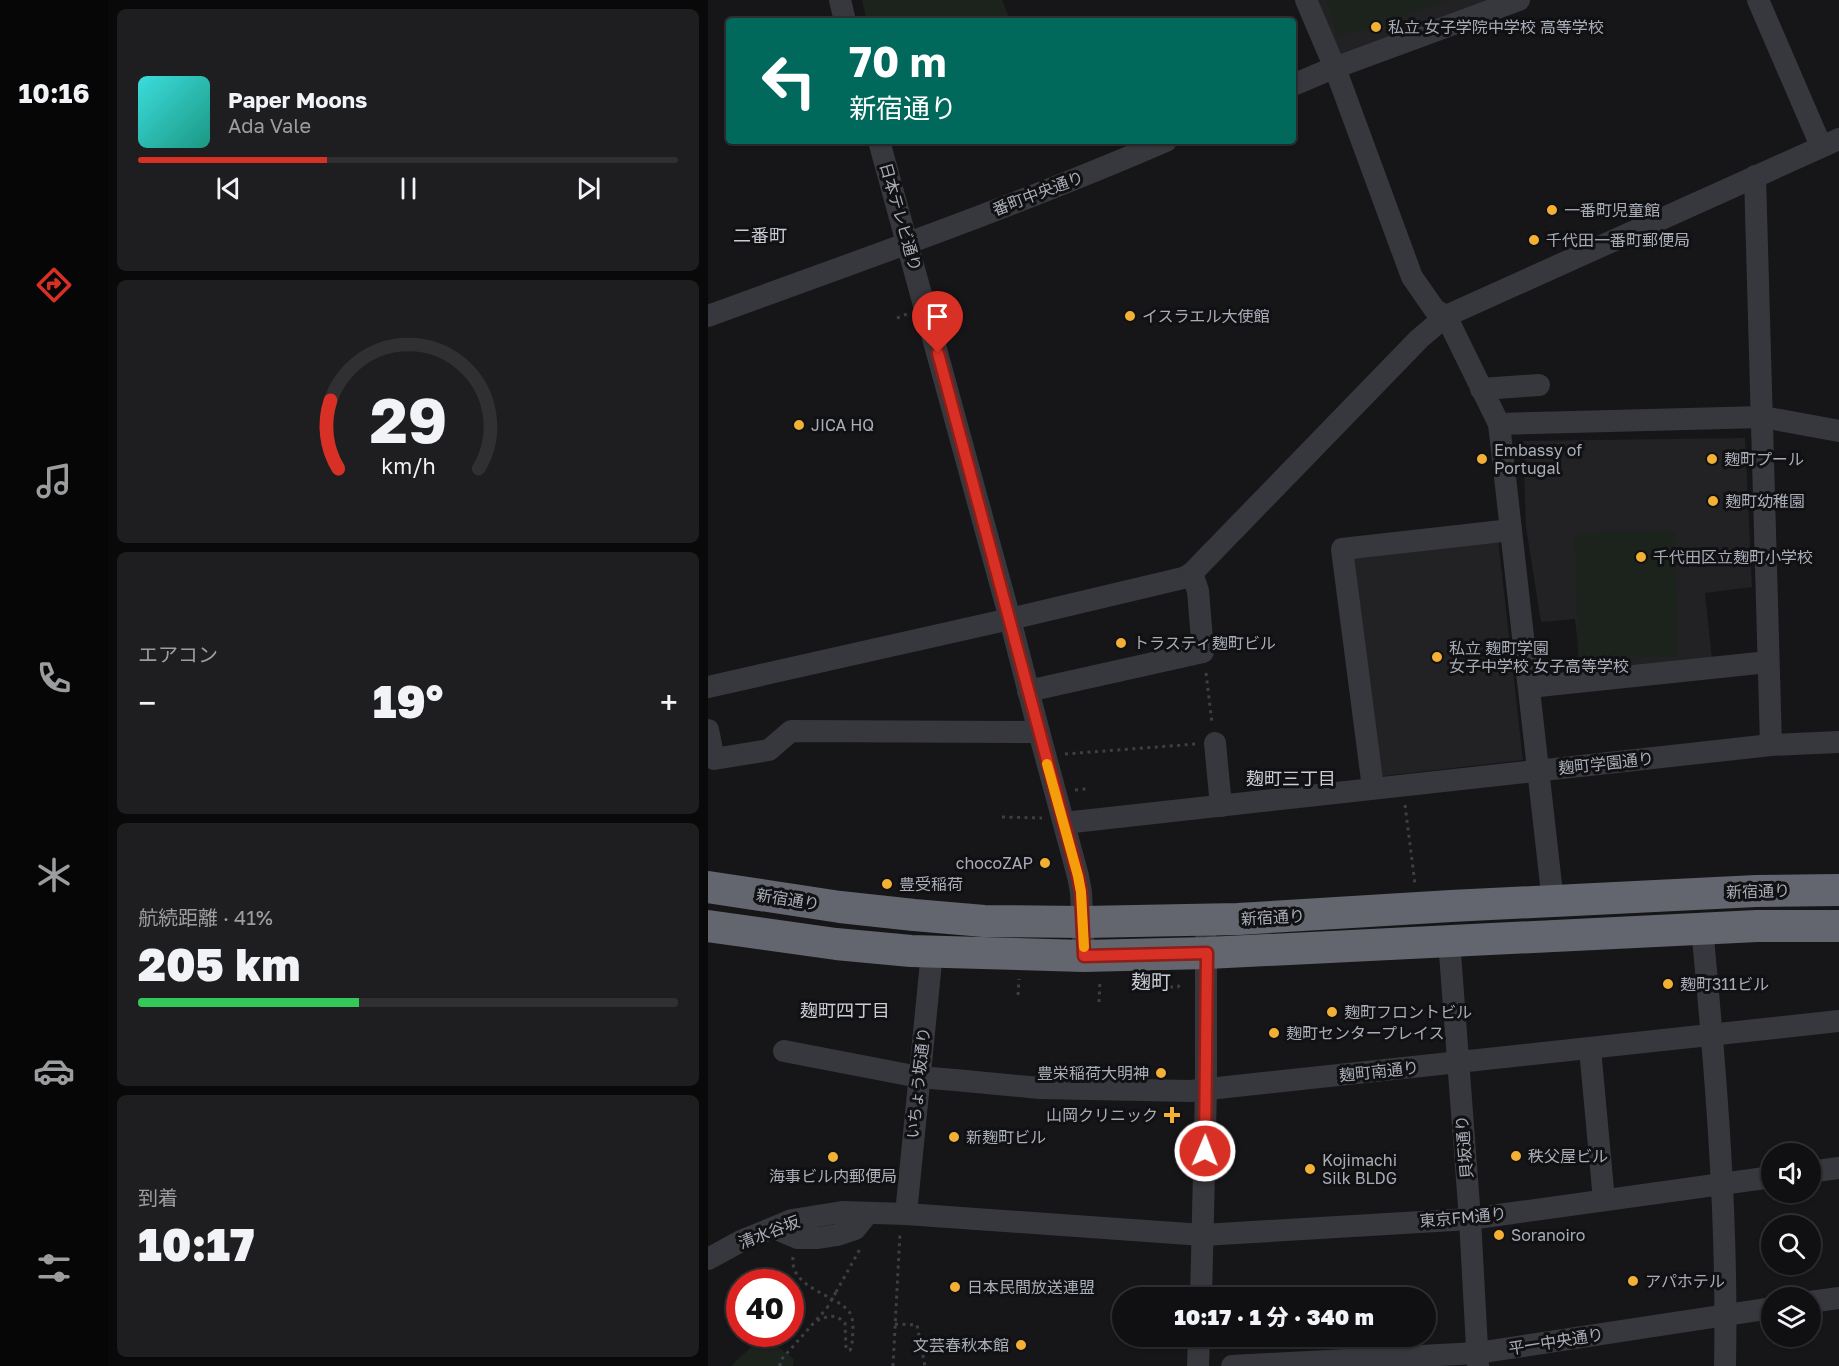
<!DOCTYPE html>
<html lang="ja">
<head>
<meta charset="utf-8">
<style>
	body { margin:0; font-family:"Golos Text","Noto Sans JP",sans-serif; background:#1e1e20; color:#f1f3f6; height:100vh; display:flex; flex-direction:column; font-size:22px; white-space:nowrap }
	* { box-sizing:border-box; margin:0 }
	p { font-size:20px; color:#9c9d9f }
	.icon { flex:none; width:33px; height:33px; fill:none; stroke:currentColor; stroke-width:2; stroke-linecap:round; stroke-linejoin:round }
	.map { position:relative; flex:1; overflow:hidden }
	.drawer { display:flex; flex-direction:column; gap:9px; padding:9px; background:#09090a; width:600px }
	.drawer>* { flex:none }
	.guide { position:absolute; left:18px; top:18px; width:570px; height:126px; border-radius:6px; box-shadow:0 2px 4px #0004,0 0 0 2px #303032; background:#00695c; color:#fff; overflow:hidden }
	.tools { position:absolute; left:1053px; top:1143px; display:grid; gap:12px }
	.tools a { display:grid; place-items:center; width:60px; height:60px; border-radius:50%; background:#101012; box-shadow:0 2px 4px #0004,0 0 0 2px #303032; font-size:30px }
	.speed { position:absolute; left:18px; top:1269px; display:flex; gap:12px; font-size:30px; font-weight:700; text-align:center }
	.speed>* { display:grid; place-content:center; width:78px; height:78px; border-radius:50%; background:#101012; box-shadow:0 2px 4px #0004,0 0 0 2px #303032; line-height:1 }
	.speed .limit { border:9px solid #d22; background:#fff; color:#111 }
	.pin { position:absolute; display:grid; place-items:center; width:51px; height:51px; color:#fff; margin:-62px -26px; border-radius:50% 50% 50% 0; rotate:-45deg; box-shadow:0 0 6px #0007 }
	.pin .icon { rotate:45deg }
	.me { position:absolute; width:66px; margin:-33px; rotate:1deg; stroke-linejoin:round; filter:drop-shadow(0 0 4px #0008) }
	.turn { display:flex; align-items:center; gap:21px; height:126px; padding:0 24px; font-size:27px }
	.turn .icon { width:78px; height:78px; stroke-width:2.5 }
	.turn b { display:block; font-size:42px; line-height:51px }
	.big { font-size:45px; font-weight:800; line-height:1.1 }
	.drawer .card { flex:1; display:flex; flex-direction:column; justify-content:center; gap:9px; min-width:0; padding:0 21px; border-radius:9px; background:#1e1e20 }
	.drawer .dial { align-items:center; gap:0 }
	.dial svg { height:156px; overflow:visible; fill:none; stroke:#303032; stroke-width:7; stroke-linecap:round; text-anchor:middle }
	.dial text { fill:#f1f3f6; stroke:none }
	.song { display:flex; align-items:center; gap:18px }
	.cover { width:72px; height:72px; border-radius:9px; background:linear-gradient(135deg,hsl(180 70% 55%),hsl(170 70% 35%)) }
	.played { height:6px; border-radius:3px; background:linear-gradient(90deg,#d93025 35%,#303032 35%) }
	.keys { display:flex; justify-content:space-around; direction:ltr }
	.heat { display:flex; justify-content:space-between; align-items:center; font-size:33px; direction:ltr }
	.charge { height:9px; border-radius:4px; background:linear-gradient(90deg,#34c759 41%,#303032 0) }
	.trip { position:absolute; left:404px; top:1287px; width:324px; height:60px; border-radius:30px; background:#101012; box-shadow:0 2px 4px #0004,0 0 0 2px #303032; font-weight:800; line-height:60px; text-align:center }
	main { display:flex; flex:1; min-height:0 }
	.menu { display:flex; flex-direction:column; width:108px; justify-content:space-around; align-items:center; background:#060607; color:#9c9d9f }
	.menu .icon { width:42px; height:42px }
	.menu .selected { color:#d93025 }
	.menu b { font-size:27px; color:#f1f3f6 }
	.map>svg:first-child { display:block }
</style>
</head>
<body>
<main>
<nav class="menu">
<b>10:16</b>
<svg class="icon selected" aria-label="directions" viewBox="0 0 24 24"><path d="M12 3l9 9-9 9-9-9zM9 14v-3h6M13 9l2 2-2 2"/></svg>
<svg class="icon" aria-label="music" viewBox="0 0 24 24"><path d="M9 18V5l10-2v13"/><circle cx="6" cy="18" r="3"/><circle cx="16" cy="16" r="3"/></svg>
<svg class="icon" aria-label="phone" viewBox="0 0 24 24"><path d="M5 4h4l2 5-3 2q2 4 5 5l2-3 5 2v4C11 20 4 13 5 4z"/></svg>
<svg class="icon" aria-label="climate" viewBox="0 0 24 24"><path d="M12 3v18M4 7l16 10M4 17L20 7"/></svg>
<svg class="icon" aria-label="car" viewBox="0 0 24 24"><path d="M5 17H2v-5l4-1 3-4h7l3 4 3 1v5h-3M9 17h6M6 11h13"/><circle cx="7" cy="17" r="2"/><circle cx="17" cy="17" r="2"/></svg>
<svg class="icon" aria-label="filters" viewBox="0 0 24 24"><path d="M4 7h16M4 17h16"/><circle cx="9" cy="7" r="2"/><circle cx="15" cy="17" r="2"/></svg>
</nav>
<section class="drawer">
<div class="card">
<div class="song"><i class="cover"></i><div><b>Paper Moons</b><p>Ada Vale</p></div></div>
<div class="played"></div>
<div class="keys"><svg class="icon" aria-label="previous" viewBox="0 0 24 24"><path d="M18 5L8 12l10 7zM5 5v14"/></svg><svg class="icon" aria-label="pause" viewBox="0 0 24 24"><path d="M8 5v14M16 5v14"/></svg><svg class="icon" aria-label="next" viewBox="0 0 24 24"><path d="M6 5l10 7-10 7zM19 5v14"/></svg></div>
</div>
<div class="card dial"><svg viewBox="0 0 100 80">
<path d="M14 69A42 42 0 1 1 86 69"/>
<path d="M14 69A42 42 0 0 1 10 34" stroke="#d93025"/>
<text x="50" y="56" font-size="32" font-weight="700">29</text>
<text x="50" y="72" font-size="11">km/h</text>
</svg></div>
<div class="card"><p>エアコン</p>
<div class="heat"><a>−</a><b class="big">19°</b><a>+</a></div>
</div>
<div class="card"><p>航続距離 · 41%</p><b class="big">205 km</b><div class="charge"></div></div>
<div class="card"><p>到着</p><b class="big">10:17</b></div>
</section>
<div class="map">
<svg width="1131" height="1366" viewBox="0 0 1131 1366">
	<rect width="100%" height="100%" fill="#161618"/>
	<!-- built -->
	<g fill="#222225">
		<polygon points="609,0 790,0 630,55"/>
		<polygon points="1037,438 1044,587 997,593 1004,660 873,672 867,619 833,622 818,527 815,441"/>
		<polygon points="790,539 815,760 667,777 642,554"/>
	</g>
	<!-- green -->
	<g fill="#1c231d">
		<polygon points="154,0 294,0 302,20 159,21"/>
		<polygon points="617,0 744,0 630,38"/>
		<polygon points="967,531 970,656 870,658 867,533"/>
		<polygon points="65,1343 86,1359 85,1366 23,1366 43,1347"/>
	</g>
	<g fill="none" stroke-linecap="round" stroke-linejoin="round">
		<!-- path -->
		<g stroke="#3d3f44" stroke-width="3" stroke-dasharray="3 4.5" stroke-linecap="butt">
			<polyline points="189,318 199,314"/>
			<polyline points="498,673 504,723"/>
			<polyline points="357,754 488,744"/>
			<polyline points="367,790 378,789"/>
			<polyline points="697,805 707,884"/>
			<polyline points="294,817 334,818"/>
			<polyline points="462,987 470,987 472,984"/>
			<polyline points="310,995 311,979"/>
			<polyline points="391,1002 392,980"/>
			<path d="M85 1257C81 1289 131 1295 142 1313 145 1318 145 1326 145 1332 144 1338 145 1344 142 1350L138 1349 137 1323C127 1313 120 1316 108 1321"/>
			<polyline points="128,1292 152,1249"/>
			<polyline points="187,1324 209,1325 217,1366"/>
			<polyline points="72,1366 72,1361 119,1308"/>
			<polyline points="185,1366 192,1233"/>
		</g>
		<!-- minor -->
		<g stroke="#37383d" stroke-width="22">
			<polyline points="132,0 137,21"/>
			<polyline points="598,0 627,68 704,277 727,310 738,316 791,424 845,902"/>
			<polyline points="1050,0 1113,146"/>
			<polyline points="585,85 618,71 811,0"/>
			<polyline points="171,141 302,619 331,732 370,876 373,892 376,956"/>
			<polyline points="1047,176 1063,745"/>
			<path d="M0 316C153 260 308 206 458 141"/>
			<polyline points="773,389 831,385"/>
			<polyline points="791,424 1055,417 1131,431"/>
			<polyline points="0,687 302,619 475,578 484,573 711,339 738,316 1131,139"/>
			<polyline points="821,687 1060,662"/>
			<polyline points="320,691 495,652 490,591 484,573"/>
			<polyline points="0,730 6,759 61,750 83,731 331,732"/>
			<polyline points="507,743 513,806"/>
			<polyline points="665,788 634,549 803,530"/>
			<polyline points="356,823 1063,745 1131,742"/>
			<path d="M994 928C1008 1074 1020 1220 1017 1366"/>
			<polyline points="741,940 762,1219 770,1366"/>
			<polyline points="882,1049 896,1200"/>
			<polyline points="76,1051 211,1077 247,1080 332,1088 482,1091 1131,1021"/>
			<polyline points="1102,1172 1131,1168"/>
			<polyline points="198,1214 224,952"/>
			<polyline points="66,1228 90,1238 110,1238 129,1235 147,1229 160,1213"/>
			<polyline points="0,1259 33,1241 84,1220 134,1212 198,1214 495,1235 762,1219 1064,1177"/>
			<polyline points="493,1298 498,1089 498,939"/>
			<polyline points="1102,1302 1131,1298"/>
			<polyline points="490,1366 491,1336"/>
			<polyline points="524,1366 769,1353 1064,1308"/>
		</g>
		<!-- highway -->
		<g stroke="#63666e" stroke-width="32">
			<polyline points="0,887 132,907 206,915 276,921 375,922 530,919 743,906 1048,891 1131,890"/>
			<polyline points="0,926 128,944 203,951 376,956 499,953 1049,926 1131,926"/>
		</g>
		<!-- path-bridge -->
		<polyline stroke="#3d3f44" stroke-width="3" stroke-dasharray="3 4.5" stroke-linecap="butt" points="119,1308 128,1292"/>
	</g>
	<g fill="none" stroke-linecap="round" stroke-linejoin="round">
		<!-- route casing -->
		<g stroke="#8d1f18" stroke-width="15">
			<polyline id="route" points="230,353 370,876 373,892 376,956 499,953 497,1151"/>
		</g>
		<!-- route -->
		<use href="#route" stroke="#d93025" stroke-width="10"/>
		<!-- slow -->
		<polyline stroke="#f59e0b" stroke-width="10" points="339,764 370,876 373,892 376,947"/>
	</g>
	<!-- markers -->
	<g fill="#f2b134" stroke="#111113" stroke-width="2">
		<circle cx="668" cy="27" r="6"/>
		<circle cx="844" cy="210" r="6"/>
		<circle cx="826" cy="240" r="6"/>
		<circle cx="422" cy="316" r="6"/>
		<circle cx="91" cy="425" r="6"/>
		<circle cx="774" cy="459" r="6"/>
		<circle cx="1004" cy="459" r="6"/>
		<circle cx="1005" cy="501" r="6"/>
		<circle cx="933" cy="557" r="6"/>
		<circle cx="413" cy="643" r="6"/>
		<circle cx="729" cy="657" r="6"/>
		<circle cx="337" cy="863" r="6"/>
		<circle cx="179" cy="884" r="6"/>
		<circle cx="960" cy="984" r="6"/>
		<circle cx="624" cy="1012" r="6"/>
		<circle cx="566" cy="1033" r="6"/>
		<circle cx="453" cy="1073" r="6"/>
		<path d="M461 1106h6v6h6v6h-6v6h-6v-6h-6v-6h6z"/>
		<circle cx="246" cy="1137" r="6"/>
		<circle cx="808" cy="1156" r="6"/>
		<circle cx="125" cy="1157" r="6"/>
		<circle cx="602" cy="1169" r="6"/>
		<circle cx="791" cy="1235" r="6"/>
		<circle cx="925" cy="1281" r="6"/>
		<circle cx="247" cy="1287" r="6"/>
		<circle cx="313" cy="1345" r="6"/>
	</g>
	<g text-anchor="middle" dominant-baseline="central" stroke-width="6" stroke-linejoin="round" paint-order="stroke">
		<!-- poi labels -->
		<g font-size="16" fill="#a8adb8" stroke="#111113" text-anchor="start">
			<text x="680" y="27">私立 女子学院中学校 高等学校</text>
			<text x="856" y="210">一番町児童館</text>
			<text x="838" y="240">千代田一番町郵便局</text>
			<text x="434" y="316">イスラエル大使館</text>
			<text x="103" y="425">JICA HQ</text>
			<text x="786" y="450">Embassy of<tspan x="786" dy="18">Portugal</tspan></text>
			<text x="1016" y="459">麹町プール</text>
			<text x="1017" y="501">麹町幼稚園</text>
			<text x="945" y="557">千代田区立麹町小学校</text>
			<text x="425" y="643">トラスティ麹町ビル</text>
			<text x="741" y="648">私立 麹町学園<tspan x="741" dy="18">女子中学校 女子高等学校</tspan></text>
			<text x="325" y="863" text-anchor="end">chocoZAP</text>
			<text x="191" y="884">豊受稲荷</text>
			<text x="972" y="984">麹町311ビル</text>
			<text x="636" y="1012">麹町フロントビル</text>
			<text x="578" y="1033">麹町センタープレイス</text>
			<text x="441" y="1073" text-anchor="end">豊栄稲荷大明神</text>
			<text x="450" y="1115" text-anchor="end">山岡クリニック</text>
			<text x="258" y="1137">新麹町ビル</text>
			<text x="820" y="1156">秩父屋ビル</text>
			<text x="614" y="1160">Kojimachi<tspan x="614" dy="18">Silk BLDG</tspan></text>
			<text x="125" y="1176" text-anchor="middle">海事ビル内郵便局</text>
			<text x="803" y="1235">Soranoiro</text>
			<text x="937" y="1281">アパホテル</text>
			<text x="259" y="1287">日本民間放送連盟</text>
			<text x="301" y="1345" text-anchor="end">文芸春秋本館</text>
		</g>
		<!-- street labels -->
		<g font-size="16" fill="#a8adb8" stroke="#111113">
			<text transform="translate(330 193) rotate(-21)">番町中央通り</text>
			<text transform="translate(193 217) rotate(74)">日本テレビ通り</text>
			<text transform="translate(898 763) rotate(-6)">麹町学園通り</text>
			<text transform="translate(1050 891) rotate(-2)">新宿通り</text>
			<text transform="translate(80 899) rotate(9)">新宿通り</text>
			<text transform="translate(565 917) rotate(-3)">新宿通り</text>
			<text transform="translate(671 1071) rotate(-6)">麹町南通り</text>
			<text transform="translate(210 1083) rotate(-84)">いちょう坂通り</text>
			<text transform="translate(756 1147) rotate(-95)">貝坂通り</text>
			<text transform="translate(755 1217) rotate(-5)">東京FM通り</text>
			<text transform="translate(61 1232) rotate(-21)">清水谷坂</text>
			<text transform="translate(848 1341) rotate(-9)">平一中央通り</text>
		</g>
		<!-- neighbourhood labels -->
		<g font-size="18" fill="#c9ccd4" stroke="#111113">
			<text x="52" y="235">二番町</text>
			<text x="583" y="778">麹町三丁目</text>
			<text x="137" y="1010">麹町四丁目</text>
		</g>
		<!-- quarter labels -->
		<g font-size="20" fill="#c9ccd4" stroke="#111113">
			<text x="443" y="981">麹町</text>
		</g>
	</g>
</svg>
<div class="tools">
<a><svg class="icon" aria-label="sound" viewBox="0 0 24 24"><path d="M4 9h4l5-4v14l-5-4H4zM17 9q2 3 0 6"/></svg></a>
<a><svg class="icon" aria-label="search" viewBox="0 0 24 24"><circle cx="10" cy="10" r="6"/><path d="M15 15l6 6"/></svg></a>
<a><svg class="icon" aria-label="layers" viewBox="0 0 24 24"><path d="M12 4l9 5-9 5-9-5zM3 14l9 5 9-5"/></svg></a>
</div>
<div class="speed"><div class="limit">40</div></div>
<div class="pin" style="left:230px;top:353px;background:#d93025"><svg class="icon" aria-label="arrive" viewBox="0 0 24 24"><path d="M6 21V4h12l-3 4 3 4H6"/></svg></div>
<svg class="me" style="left:497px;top:1151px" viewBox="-20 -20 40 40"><circle r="17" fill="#d93025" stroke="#fff" stroke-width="3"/><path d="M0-11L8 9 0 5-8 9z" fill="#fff"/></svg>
<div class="trip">10:17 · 1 分 · 340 m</div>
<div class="guide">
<div class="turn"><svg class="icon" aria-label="left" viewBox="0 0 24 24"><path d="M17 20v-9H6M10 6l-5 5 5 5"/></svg><div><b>70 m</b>新宿通り</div></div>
</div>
</div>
</main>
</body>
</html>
